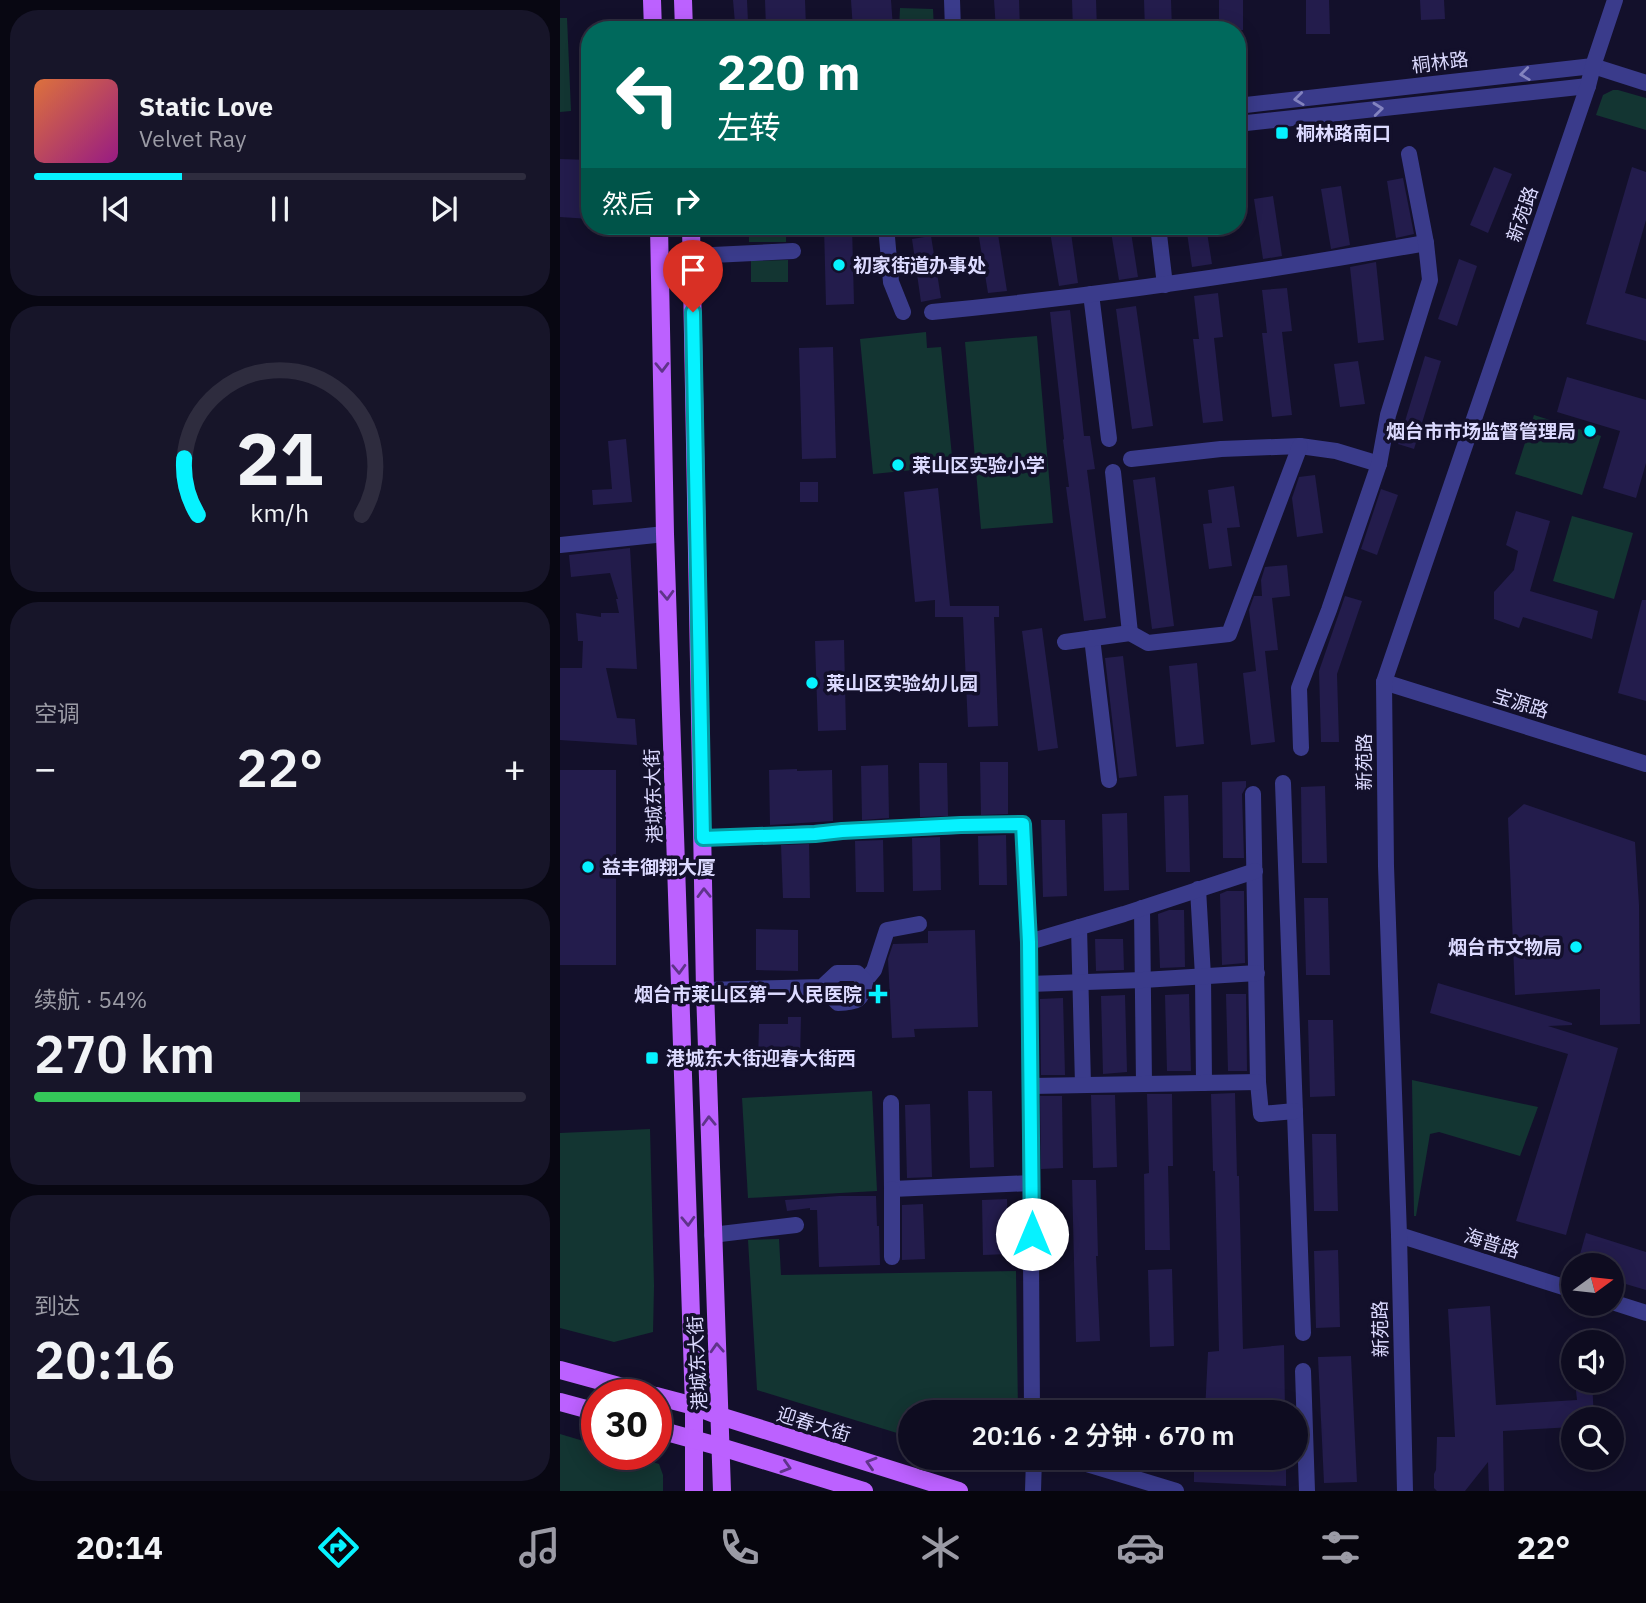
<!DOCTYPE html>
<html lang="zh">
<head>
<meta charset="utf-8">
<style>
	body { margin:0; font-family:"IBM Plex Sans","Noto Sans SC",sans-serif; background:#171529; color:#f1f3f6; height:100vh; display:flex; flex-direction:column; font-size:26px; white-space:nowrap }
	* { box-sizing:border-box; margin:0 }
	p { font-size:23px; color:#9b9ba5 }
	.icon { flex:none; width:38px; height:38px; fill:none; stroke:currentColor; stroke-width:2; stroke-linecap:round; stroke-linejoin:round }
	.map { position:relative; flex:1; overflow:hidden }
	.sheet { display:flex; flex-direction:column; gap:10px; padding:10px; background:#080712; width:560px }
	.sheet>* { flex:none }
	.hud { position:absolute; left:21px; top:21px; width:665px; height:214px; border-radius:28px; box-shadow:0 4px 18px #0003,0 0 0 2px #2e2c3e; background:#00695c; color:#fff; overflow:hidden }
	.needle { width:46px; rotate:75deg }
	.tools { position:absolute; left:1001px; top:1253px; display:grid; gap:14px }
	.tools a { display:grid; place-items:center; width:63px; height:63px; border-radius:50%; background:#0e0c20; box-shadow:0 4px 18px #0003,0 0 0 2px #2e2c3e; font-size:35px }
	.speed { position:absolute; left:21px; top:1379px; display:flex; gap:14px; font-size:35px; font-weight:700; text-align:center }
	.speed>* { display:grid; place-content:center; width:91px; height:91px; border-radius:50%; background:#0e0c20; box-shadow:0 4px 18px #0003,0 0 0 2px #2e2c3e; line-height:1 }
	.speed .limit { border:10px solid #d22; background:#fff; color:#111 }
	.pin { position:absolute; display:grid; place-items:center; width:60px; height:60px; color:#fff; margin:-72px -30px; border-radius:50% 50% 50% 0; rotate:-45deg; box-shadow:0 0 7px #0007 }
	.pin .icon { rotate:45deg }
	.me { position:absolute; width:77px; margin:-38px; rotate:0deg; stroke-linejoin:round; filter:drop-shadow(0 0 5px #0008) }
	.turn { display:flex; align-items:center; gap:24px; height:147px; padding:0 21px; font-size:32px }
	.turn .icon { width:91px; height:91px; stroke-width:2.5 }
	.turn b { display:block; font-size:49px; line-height:60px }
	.then { display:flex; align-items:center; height:66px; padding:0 21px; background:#0003; gap:14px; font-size:26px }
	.big { font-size:52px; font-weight:600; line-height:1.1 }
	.sheet .card { flex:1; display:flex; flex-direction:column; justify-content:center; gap:10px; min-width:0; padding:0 24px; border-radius:28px; background:#171529 }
	.sheet .dial { align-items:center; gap:0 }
	.dial svg { height:182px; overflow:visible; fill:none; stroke:#2e2c3e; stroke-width:7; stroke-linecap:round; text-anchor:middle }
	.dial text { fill:#f1f3f6; stroke:none }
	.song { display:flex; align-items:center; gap:21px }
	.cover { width:84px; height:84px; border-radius:10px; background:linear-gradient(135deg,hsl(20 70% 55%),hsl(310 70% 35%)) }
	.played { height:7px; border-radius:4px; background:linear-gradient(90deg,#06f2ff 30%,#2e2c3e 30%) }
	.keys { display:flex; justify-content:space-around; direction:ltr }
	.heat { display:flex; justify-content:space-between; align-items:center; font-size:38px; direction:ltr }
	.charge { height:10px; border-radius:5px; background:linear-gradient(90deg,#34c759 54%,#2e2c3e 0) }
	.trip { position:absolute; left:338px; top:1400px; width:410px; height:70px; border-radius:35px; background:#0e0c20; box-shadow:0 4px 18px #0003,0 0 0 2px #2e2c3e; font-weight:600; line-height:70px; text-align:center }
	.tabs { display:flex; height:112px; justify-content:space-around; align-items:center; background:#06050d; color:#9b9ba5 }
	.tabs .icon { width:49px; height:49px }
	.tabs .active { color:#06f2ff }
	.tabs b { font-size:32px; color:#f1f3f6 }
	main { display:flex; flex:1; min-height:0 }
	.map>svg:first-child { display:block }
</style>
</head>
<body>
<main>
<section class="sheet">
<div class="card">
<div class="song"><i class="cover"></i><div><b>Static Love</b><p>Velvet Ray</p></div></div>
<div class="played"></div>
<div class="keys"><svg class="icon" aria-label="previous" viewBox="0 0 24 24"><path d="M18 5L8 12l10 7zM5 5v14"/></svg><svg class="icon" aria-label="pause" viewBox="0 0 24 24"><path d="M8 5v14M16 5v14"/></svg><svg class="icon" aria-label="next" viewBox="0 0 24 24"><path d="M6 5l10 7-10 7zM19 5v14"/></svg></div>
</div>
<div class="card dial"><svg viewBox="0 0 100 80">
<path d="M14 69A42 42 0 1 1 86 69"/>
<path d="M14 69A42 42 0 0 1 8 44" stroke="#06f2ff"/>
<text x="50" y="56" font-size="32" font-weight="700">21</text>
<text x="50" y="72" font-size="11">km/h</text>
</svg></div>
<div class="card"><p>空调</p>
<div class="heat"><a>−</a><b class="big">22°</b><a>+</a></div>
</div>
<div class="card"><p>续航 · 54%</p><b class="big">270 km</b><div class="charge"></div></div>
<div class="card"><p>到达</p><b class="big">20:16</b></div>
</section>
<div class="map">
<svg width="1086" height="1491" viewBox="0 0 1086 1491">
	<rect width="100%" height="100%" fill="#13102b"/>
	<!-- green -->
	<g fill="#133532">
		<polygon points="340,8 373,9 374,30 339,30"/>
		<polygon points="0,18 7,18 11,111 0,112"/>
		<polygon points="1053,90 1058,90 1086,98 1086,130 1036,115 1043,95"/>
		<rect x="189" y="226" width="37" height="16"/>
		<polygon points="228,260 228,282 191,282 191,261"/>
		<polygon points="366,332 367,348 381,347 393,466 313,474 300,339"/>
		<polygon points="477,336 493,523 421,529 405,342"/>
		<polygon points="974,415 1041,436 1022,495 955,474"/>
		<polygon points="1012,516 1073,533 1054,599 993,581"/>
		<polygon points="852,1080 978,1107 960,1156 879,1132 870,1134 856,1216 854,1216"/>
		<polygon points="312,1091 317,1191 188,1198 182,1098"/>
		<polygon points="90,1129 94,1286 93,1332 54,1342 0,1328 0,1133"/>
		<polygon points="219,1239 221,1275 456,1271 458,1412 350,1412 350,1437 197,1390 188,1240"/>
		<polygon points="0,1434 37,1445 37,1454 67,1454 99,1464 103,1475 103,1491 0,1491"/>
	</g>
	<!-- building -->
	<g fill="#231c4c">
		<polygon points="173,0 187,0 188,22 175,23"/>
		<polygon points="205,0 245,0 246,27 206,28"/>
		<polygon points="291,0 331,0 333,28 293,30"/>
		<polygon points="434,0 459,0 460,30 436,30"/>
		<polygon points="512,0 536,0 537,30 513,30"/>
		<polygon points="584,0 611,0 612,30 585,30"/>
		<rect x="659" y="0" width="24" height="30"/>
		<polygon points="746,0 769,0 770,34 746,34"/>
		<polygon points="860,0 884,0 885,19 861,20"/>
		<polygon points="0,159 30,160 30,219 0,217"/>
		<polygon points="934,167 952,174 928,233 910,225"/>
		<polygon points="1072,167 1086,172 1086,220 1065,293 1086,299 1086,341 1026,324"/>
		<polygon points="843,178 854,234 836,238 827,181"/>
		<polygon points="781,186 790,245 771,249 761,189"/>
		<polygon points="713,196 722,256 703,259 694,199"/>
		<polygon points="264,226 292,226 294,304 266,305"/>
		<polygon points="489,226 510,226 518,283 499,286"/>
		<polygon points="550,226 570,226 578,277 559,280"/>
		<polygon points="626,226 646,226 652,264 632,267"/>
		<polygon points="437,228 447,291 428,293 418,231"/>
		<polygon points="371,236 381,298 361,302 352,239"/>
		<polygon points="899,259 917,266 897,326 878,319"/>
		<polygon points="816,262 824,340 798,343 790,267"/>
		<polygon points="727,288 732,331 722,332 732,415 712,417 702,333 707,333 702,290"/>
		<polygon points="658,293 663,337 654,338 663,421 643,423 633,339 639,339 634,296"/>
		<polygon points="576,306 593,426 572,429 556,309"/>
		<polygon points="510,310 524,436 530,436 535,469 527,470 546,618 524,621 506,487 509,487 503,440 504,439 490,312"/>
		<polygon points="273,347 276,458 242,459 239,348"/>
		<polygon points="865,356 881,361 854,449 838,444"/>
		<polygon points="798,361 805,404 780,407 774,364"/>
		<polygon points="1007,377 1086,400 1086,463 1076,498 1043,488 1060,431 997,412"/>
		<polygon points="66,439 72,502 33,505 32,490 52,489 48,441"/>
		<polygon points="755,475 763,533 737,537 732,498 739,477"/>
		<polygon points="595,477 614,626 592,629 573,480"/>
		<rect x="240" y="482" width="18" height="20"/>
		<polygon points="674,486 680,527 667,528 672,566 649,569 643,524 652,523 648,490"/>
		<polygon points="378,488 390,606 439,606 439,617 434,617 438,726 408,727 403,617 375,617 375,600 355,602 344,492"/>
		<polygon points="821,489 838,495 817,555 801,549"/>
		<polygon points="956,511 990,521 970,591 1038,611 1032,639 963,617 959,628 934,619 934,592 954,570 958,551 946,545"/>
		<polygon points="70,548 77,669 46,668 57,718 75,719 77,745 0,740 0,668 22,668 23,641 18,641 16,613 41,617 41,613 59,613 56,599 58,599 50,573 11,577 9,555"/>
		<polygon points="727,565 730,596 712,598 718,650 705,651 715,742 691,745 683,673 696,671 689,610 694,596 702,596 701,580 705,567"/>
		<polygon points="785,596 802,601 777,674 779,742 761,742 759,671"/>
		<polygon points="1082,600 1086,600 1086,701 1058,693"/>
		<polygon points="482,628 498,748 478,751 462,631"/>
		<polygon points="284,640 286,730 258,731 255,641"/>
		<polygon points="563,656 577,776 559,778 545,658"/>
		<polygon points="637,663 644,744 616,747 609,666"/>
		<polygon points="420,762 448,762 448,814 421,815"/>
		<polygon points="359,763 387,763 388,816 360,817"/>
		<polygon points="328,765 329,818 302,820 301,766"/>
		<polygon points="237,769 237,771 272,770 273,821 210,825 209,770"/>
		<rect x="0" y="770" width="56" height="195"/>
		<polygon points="686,781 686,787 682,794 684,858 663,858 662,782"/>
		<polygon points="765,786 767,863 742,863 741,787"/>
		<polygon points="628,795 630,872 606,872 604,796"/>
		<polygon points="964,804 1075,842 1079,905 1080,1024 1040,1025 1040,989 955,995 948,818"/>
		<polygon points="567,813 569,890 544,891 542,814"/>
		<polygon points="481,820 505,820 507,896 483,897"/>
		<polygon points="446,835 447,885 419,885 418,836"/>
		<polygon points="380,837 381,890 353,891 352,838"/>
		<polygon points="323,840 324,892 296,892 295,841"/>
		<polygon points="249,844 250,898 223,898 221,845"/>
		<polygon points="667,891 684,891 685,963 662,965 660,894"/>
		<polygon points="744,898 768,898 770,975 746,975"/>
		<polygon points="609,910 624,910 625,967 600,968 598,914"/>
		<polygon points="196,929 238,930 238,971 196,970"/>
		<polygon points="415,930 418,1027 354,1029 355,1037 332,1038 328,959 333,944 368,943 368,931"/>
		<polygon points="535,939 563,939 564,970 536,971"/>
		<polygon points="878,983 1012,1023 1012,1025 988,1026 1058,1048 1006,1235 956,1221 1008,1054 870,1013"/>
		<polygon points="629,994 631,1071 607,1071 605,995"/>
		<polygon points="666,994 686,994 687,1071 668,1071"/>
		<polygon points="565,995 567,1072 543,1074 541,996"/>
		<polygon points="503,998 505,1075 481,1075 480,999"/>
		<polygon points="228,1017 241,1017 240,1058 211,1058 211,1065 198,1065 199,1024 228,1024"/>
		<polygon points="748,1020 773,1020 775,1096 750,1097"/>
		<polygon points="408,1091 432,1091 434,1167 410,1168"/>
		<polygon points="675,1093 677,1176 679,1176 683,1349 724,1345 725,1412 645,1412 648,1352 659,1351 655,1171 653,1171 651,1094"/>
		<polygon points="587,1094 612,1094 613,1166 608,1166 610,1250 585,1250 584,1174 589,1173"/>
		<polygon points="531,1095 555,1095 557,1167 533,1168"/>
		<polygon points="480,1096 502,1096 503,1168 481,1169"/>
		<polygon points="370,1104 372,1177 347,1178 345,1105"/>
		<polygon points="752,1134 776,1134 778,1211 754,1211"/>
		<polygon points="512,1180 536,1180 538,1256 536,1256 540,1341 516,1342"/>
		<polygon points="279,1196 316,1196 317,1226 319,1226 320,1265 259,1267 257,1210 250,1210 250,1208 227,1211 225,1200"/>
		<polygon points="447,1199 449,1254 423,1255 422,1200"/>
		<polygon points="363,1204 365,1259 342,1260 342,1205"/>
		<polygon points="1026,1233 1086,1252 1086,1290 1052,1280 1052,1265 1017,1265"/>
		<polygon points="778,1250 780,1327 756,1328 754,1251"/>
		<polygon points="612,1269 614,1346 590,1347 588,1270"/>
		<polygon points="930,1306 936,1405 1017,1400 1015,1381 1032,1381 1034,1419 1013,1419 1013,1427 943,1431 944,1491 929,1491 928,1462 905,1491 877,1491 874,1488 874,1474 876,1470 877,1437 895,1437 888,1309"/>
		<polygon points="791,1356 797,1482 764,1483 758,1357"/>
		<polygon points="634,1458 726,1458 726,1486 634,1482"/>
	</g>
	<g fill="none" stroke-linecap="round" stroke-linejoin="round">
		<!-- minor -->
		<g stroke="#3a3b8b" stroke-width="16">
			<polyline points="392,0 393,30"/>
			<polyline points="677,106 1033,66 1086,83"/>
			<polyline points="677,124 1028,86"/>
			<polyline points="326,226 331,282 343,312"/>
			<polyline points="598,226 605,285"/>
			<polyline points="132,256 233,251"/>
			<polyline points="531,294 549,439"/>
			<path d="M372 312C537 296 702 272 866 243"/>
			<polyline points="571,459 661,449 740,446 776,451 819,464"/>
			<polyline points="553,472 570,633"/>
			<polyline points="0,545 105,534"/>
			<polyline points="532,638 549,780"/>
			<polyline points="505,642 570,633 588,643 669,634 740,446"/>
			<polyline points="824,682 1086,764"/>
			<polyline points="741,748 739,688 769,610 819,464 828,415 870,280 866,243 849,154"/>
			<polyline points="723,783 743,1333"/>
			<polyline points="693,794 698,1082 701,1114 735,1111"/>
			<path d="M143 838C250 834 356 826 463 824L469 942 472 1412"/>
			<polyline points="638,889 643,976 644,1083"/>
			<polyline points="582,908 584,1084"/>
			<polyline points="519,927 523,1085"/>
			<polyline points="469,942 564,914 695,871"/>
			<polyline points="305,981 314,970 327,930 359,924"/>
			<polyline points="469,984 583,980 697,973"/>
			<path d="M145 990 262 987 277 973H297L305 981C303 1001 297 1002 278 1003L262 987"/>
			<polyline points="471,1086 698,1082"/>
			<polyline points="331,1103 332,1189 471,1183"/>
			<polyline points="152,1235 236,1225"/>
			<polyline points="839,1235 1013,1290"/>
			<polyline points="332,1257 332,1189"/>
			<polyline points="1052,1302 1086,1313"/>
			<polyline points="743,1371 747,1491"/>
			<polyline points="527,1464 616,1491"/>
			<polyline points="473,1491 474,1458"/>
			<polyline points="845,1491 839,1235 826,866 824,682 1028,86 1033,66 1055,0"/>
		</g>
		<!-- major -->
		<g stroke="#bc61ff" stroke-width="18">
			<polyline points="92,0 93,30"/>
			<polyline points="123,0 124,30"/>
			<polyline points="99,226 105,534 134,1406 134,1491"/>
			<polyline points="131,226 145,990 162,1491"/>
			<polyline points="0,1370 92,1395"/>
			<polyline points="96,1396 134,1406 160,1416 399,1491"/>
			<polyline points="0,1402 37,1412"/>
			<polyline points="96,1429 161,1447 304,1491"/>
		</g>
	</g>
	<!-- one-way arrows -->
	<defs><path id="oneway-chevron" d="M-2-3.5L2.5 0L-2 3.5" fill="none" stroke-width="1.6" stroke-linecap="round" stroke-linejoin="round" transform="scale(1.75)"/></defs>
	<g stroke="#8383bf">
		<use href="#oneway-chevron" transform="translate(965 74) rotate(173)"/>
		<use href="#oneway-chevron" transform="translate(739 99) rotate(173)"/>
		<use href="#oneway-chevron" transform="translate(818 109) rotate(-6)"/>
	</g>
	<g stroke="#5f348a">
		<use href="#oneway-chevron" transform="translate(102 367) rotate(89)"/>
		<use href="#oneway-chevron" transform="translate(107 595) rotate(88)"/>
		<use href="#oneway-chevron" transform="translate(144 893) rotate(-91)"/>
		<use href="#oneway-chevron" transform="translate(119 969) rotate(88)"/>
		<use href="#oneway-chevron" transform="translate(149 1121) rotate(-92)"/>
		<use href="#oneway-chevron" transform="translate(128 1221) rotate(88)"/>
		<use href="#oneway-chevron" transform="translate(157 1348) rotate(-93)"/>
		<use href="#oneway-chevron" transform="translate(311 1463) rotate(-163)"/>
		<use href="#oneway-chevron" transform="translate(226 1467) rotate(17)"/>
	</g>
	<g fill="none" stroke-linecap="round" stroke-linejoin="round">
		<!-- route casing -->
		<g stroke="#049da6" stroke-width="18">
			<polyline id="route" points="133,312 143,838 255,834 282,831 401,825 463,824 469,942 472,1234"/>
		</g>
		<!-- route -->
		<use href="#route" stroke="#06f2ff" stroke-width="12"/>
	</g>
	<!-- markers -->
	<g fill="#06f2ff" stroke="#13102b" stroke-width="2.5">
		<rect x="715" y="126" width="14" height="14" rx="3.5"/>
		<circle cx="279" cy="265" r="7"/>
		<circle cx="1030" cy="431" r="7"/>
		<circle cx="338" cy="465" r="7"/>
		<circle cx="252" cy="683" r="7"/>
		<circle cx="28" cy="867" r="7"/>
		<circle cx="1016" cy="947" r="7"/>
		<path d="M314.5 983.5h7v7h7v7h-7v7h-7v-7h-7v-7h7z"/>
		<rect x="85" y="1051" width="14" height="14" rx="3.5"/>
	</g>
	<g text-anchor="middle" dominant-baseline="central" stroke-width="7" stroke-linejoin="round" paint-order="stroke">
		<!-- street labels -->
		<g font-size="19" fill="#dcdaff" stroke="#13102b">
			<text transform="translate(880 62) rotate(-7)">桐林路</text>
			<text transform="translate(962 214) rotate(-71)">新苑路</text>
			<text transform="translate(961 703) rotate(17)">宝源路</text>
			<text transform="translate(804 762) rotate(-90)">新苑路</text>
			<text transform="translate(93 796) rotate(-92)">港城东大街</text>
			<text transform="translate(932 1243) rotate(17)">海普路</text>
			<text transform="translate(820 1329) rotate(-91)">新苑路</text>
			<text transform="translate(137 1363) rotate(-93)">港城东大街</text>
			<text transform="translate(254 1424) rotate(17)">迎春大街</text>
		</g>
		<!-- poi labels -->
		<g font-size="19" font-weight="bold" fill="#dcdaff" stroke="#13102b" text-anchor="start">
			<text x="736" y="133">桐林路南口</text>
			<text x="293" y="265">初家街道办事处</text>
			<text x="1016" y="431" text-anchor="end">烟台市市场监督管理局</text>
			<text x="352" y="465">莱山区实验小学</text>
			<text x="266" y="683">莱山区实验幼儿园</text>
			<text x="42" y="867">益丰御翔大厦</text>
			<text x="1002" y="947" text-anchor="end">烟台市文物局</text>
			<text x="302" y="994" text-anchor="end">烟台市莱山区第一人民医院</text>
			<text x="106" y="1058">港城东大街迎春大街西</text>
		</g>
	</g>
</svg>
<div class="tools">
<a><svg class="needle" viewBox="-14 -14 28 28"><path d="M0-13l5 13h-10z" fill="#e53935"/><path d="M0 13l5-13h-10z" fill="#9b9ba5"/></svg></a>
<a><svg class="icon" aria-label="sound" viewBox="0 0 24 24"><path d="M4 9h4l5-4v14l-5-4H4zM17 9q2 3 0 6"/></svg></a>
<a><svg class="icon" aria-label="search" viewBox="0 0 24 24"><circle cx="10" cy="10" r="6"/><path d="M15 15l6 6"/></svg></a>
</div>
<div class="speed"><div class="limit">30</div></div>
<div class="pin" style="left:133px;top:312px;background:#d93025"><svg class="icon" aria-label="arrive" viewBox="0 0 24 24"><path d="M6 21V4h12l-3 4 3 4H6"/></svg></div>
<svg class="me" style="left:472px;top:1234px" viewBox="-20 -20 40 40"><circle r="19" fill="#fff"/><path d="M0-13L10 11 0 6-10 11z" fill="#06f2ff"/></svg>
<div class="trip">20:16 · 2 分钟 · 670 m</div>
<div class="hud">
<div class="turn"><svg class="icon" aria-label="left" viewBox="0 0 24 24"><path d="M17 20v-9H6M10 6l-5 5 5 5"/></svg><div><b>220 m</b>左转</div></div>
<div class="then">然后<svg class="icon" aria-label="right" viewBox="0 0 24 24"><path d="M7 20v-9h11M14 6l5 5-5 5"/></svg></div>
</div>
</div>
</main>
<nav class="tabs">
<b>20:14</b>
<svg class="icon active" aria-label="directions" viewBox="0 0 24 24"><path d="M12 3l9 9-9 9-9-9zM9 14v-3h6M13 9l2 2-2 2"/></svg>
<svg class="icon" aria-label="music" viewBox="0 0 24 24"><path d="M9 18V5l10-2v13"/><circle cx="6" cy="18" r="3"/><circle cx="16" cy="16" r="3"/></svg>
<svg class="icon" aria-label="phone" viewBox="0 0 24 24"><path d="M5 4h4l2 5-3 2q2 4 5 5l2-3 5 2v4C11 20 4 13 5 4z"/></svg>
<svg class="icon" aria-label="climate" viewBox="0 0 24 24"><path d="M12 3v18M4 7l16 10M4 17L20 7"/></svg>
<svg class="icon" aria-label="car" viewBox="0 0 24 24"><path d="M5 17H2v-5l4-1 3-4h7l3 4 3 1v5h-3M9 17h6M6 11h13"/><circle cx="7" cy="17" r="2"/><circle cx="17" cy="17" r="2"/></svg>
<svg class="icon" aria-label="filters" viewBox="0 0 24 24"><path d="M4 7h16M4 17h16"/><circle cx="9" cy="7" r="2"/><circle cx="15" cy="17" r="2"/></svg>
<b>22°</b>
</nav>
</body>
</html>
